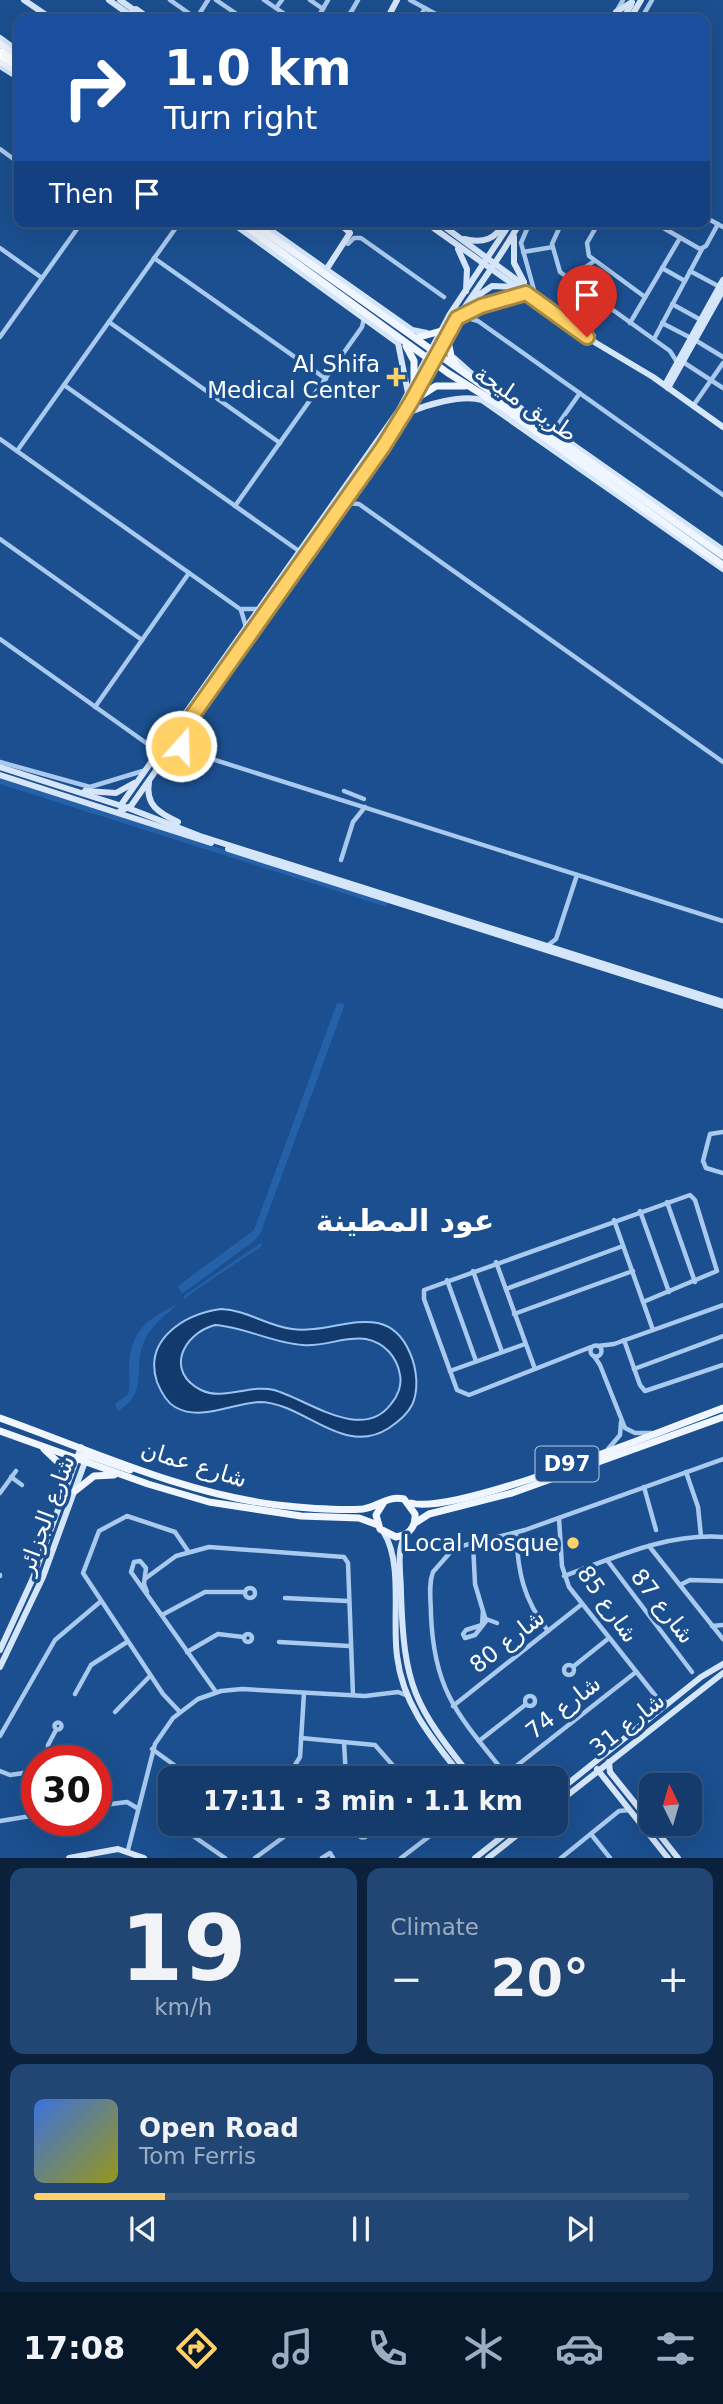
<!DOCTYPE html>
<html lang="en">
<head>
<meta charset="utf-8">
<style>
	body { margin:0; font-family:"DejaVu Sans","Noto Naskh Arabic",sans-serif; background:#214673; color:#f1f3f6; height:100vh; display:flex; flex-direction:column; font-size:26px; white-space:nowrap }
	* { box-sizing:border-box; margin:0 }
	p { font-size:23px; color:#9dadc1 }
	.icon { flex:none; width:38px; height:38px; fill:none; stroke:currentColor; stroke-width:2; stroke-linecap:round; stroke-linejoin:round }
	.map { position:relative; height:1858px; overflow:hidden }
	.details { display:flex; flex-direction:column; gap:10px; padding:10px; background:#0b203b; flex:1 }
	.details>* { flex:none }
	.top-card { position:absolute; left:14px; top:14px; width:696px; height:214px; border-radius:14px; box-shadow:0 7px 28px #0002,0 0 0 2px #33557e; background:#1a4fa0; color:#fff; overflow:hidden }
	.needle { width:46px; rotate:355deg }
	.buttons { position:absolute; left:639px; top:1773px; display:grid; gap:14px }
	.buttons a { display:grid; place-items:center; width:63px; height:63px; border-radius:14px; background:#143b6b; box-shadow:0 7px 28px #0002,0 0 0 2px #33557e; font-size:35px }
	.speed { position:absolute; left:21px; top:1745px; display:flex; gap:14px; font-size:35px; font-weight:700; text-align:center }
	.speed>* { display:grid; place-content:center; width:91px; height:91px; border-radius:50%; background:#143b6b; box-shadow:0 7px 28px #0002,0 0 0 2px #33557e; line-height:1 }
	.speed .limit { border:10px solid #d22; background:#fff; color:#111 }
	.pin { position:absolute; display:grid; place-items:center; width:60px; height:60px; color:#fff; margin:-72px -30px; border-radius:50% 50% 50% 0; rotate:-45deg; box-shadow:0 0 7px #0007 }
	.pin .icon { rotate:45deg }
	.me { position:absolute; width:77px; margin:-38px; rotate:20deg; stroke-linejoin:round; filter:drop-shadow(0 0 5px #0008) }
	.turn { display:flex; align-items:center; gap:24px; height:147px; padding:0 35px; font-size:32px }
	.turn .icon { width:91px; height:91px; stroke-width:2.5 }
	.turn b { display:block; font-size:49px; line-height:60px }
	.then { display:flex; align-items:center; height:66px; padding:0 35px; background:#0003; gap:14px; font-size:26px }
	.big { font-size:52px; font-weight:700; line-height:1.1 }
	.details .tile { flex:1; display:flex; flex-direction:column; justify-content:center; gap:10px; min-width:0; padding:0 24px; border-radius:14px; background:#214673 }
	.details .dial { align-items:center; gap:0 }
	.dial b { font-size:91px; line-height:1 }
	.song { display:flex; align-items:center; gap:21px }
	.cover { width:84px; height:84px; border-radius:10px; background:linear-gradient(135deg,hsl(220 70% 55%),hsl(60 70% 35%)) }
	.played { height:7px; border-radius:4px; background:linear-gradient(90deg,#ffd166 20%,#33557e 20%) }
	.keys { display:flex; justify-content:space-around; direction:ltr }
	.heat { display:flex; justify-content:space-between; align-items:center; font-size:38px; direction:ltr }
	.details .tiles { flex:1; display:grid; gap:10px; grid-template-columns:1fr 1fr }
	.tile:last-child { grid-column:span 2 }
	.trip { position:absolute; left:158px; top:1766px; width:410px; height:70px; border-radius:14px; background:#143b6b; box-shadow:0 7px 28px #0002,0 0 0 2px #33557e; font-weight:700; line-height:70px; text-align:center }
	.dock { display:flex; height:112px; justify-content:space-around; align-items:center; background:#08182b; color:#9dadc1 }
	.dock .icon { width:49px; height:49px }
	.dock .active { color:#ffd166 }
	.dock b { font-size:32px; color:#f1f3f6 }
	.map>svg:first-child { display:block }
</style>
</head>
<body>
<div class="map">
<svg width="723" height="1858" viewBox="0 0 723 1858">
	<rect width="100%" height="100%" fill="#1b4f8f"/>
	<!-- green -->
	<g fill="#2461a8">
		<polygon points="0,778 388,902 387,907 0,784"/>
		<polygon points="337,1003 345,1004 261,1232 254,1241 182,1294 178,1286 254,1230"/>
		<path d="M262 1242 261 1247C231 1267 164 1307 147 1336 130 1364 151 1392 118 1411L115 1404 128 1394C131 1384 129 1375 129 1365 131 1325 153 1317 183 1301L185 1295Z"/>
	</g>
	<!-- water -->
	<path fill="#123a6d" stroke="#9cc4f0" stroke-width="2" fill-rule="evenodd" d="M221 1309C247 1310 267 1326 292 1329 335 1335 386 1297 410 1353 417 1369 419 1390 412 1405 407 1415 398 1422 389 1428 343 1458 304 1402 259 1402 232 1403 201 1422 175 1407 166 1402 161 1392 157 1382 143 1339 185 1314 221 1309ZM215 1325C245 1327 272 1343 303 1345 324 1347 345 1336 366 1339 385 1343 397 1357 400 1375 402 1385 398 1396 391 1404 362 1443 307 1399 274 1390 250 1384 223 1401 201 1390 165 1372 182 1334 215 1325Z"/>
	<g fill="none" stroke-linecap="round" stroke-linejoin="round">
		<!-- street -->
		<g stroke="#a9c9ee" stroke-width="4.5">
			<polyline points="170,0 197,19"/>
			<polyline points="216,0 244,19"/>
			<polyline points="264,0 292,19"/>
			<polyline points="310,0 323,9"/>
			<polyline points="410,0 445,19"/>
			<polyline points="276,8 282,0"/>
			<polyline points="350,13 360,19"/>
			<polyline points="196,19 208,0"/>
			<polyline points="317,19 328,0"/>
			<polyline points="347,19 358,0"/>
			<polyline points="419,19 425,8"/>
			<polyline points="612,19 623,0"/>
			<polyline points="641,19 652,0"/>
			<polyline points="0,149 19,163"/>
			<polyline points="705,217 723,227"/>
			<polyline points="530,222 521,243 534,290"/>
			<polyline points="562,222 552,244 560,272 670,351 677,362"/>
			<polyline points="599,222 587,243 589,256 645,297"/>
			<polyline points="653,222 700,249 706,246 718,224"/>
			<polyline points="345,242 348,244 354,238 361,238 444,297"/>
			<polyline points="0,248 42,278"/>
			<polyline points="523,252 553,247"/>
			<polyline points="154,258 326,379"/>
			<polyline points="662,268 685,281"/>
			<polyline points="690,271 720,287"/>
			<polyline points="574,283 584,268 593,262"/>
			<polyline points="672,304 701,320"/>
			<polyline points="464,315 525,294"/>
			<polyline points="461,316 478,321 723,495"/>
			<polyline points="109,322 280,443"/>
			<polyline points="630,323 680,238"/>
			<polyline points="662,323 691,338"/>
			<polyline points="578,325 597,299"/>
			<polyline points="0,337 82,222"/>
			<polyline points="654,339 702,249"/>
			<polyline points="695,340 723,357"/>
			<polyline points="683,362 723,388"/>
			<polyline points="64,385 299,551"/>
			<polyline points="693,406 723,363"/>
			<polyline points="554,430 580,393"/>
			<polyline points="0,439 240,609 260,609"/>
			<polyline points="17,451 180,222"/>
			<polyline points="344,503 359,504 723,762"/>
			<polyline points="235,506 362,327 364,318"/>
			<polyline points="0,539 142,640"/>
			<polyline points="241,610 246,627"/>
			<polyline points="0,639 149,745 154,759"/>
			<polyline points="95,707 189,573"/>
			<polyline points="174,747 723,921"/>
			<polyline points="0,762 90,787 146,770"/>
			<polyline points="344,791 364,799"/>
			<polyline points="341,860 353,822 365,807"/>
			<polyline points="547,946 556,939 577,875"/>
			<polyline points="723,1132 710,1134 703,1161 706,1168 723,1173"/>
			<polyline points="667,1202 695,1282"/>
			<polyline points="640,1211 669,1292"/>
			<polyline points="614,1220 653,1330"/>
			<polyline points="496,1262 535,1369"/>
			<polyline points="473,1271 502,1352"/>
			<polyline points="447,1280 476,1361"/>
			<polyline points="506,1289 623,1246"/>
			<polyline points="514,1314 633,1271"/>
			<polyline points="624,1340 640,1385 645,1391 723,1365"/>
			<circle cx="596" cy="1351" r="5.5"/>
			<polyline points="598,1346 614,1344 723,1305"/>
			<polyline points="591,1347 469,1395 457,1390 424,1299 424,1290 690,1195 695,1200 717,1271 643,1302"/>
			<polyline points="594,1356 600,1365 625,1428 635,1433 652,1433"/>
			<polyline points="634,1369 723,1336"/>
			<polyline points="450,1371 525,1344"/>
			<polyline points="608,1449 620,1435 621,1422"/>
			<polyline points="686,1472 698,1507 701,1536"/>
			<polyline points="11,1477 22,1485"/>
			<polyline points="644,1487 656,1530"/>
			<polyline points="0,1493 16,1471"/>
			<polyline points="559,1518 562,1566 569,1587 658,1699 669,1703"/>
			<path d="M516 1533C518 1572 523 1599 548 1631"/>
			<polyline points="473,1543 475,1584 486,1621 475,1635 465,1638 463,1634 466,1630 482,1625 483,1610"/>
			<polyline points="649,1546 723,1639"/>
			<polyline points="607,1560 692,1672"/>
			<polyline points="0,1575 0,1576"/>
			<path d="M564 1576C616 1557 667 1533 723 1537"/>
			<polyline points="146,1578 176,1556 209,1547 344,1557 348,1563 353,1695"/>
			<polyline points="680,1585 690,1580 723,1581"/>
			<circle cx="250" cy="1593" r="5"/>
			<polyline points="147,1592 144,1584 146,1568 140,1561 134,1562 131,1572 216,1692"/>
			<polyline points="285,1598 348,1601"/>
			<polyline points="162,1615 205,1592 243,1592"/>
			<polyline points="486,1619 497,1623"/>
			<polyline points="712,1626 723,1625"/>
			<circle cx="248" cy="1638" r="4"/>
			<polyline points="279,1642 349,1646"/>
			<polyline points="187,1652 218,1634 243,1637"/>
			<circle cx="569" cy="1670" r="5"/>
			<polyline points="574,1666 609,1638"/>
			<path d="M636 1672 510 1771 504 1772C458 1715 434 1691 431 1615 431 1601 428 1585 433 1572L454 1548 525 1530 723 1459"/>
			<polyline points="75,1694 91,1665 127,1642"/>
			<circle cx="530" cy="1701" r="5"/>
			<polyline points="453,1706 582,1604"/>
			<polyline points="179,1711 163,1694 83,1573 99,1531 127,1516 175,1532 188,1551"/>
			<polyline points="115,1712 150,1676"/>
			<circle cx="58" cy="1726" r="3.5"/>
			<polyline points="0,1736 55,1640 100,1602"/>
			<polyline points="301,1738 375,1745 404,1778"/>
			<polyline points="479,1741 525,1705"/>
			<polyline points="344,1742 346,1778"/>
			<polyline points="152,1749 192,1778"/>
			<polyline points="48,1760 48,1745 56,1730"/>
			<polyline points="519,1765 528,1778"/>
			<polyline points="0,1771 10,1775 37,1771"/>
			<polyline points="287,1778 300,1757 304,1693"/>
			<polyline points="96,1806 127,1802 137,1808"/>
			<polyline points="0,1821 37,1815"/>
			<polyline points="179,1824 183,1829 225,1858"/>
			<polyline points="295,1824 298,1829 307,1824"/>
			<circle cx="363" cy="1832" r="5.5"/>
			<polyline points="591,1834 610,1858"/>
			<polyline points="430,1835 435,1824"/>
			<polyline points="128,1850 155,1744 173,1718 198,1699 221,1691 242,1689 365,1696 398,1692 408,1696"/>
			<polyline points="255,1858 296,1828"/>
			<polyline points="322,1858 330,1853 333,1858"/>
			<polyline points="401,1858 435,1832 438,1824"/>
			<polyline points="561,1858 619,1811 630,1810"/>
		</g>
		<!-- secondary -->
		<g stroke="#d6e6fa" stroke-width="6">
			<polyline points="24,0 52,19"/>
			<polyline points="109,0 130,15"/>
			<polyline points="120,0 134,10"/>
			<polyline points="131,19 131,13 136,9 143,14 142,19"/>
			<polyline points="387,19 397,0"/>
			<polyline points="619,19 616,12 632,2"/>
			<polyline points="623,19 631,5"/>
			<polyline points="630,19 641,0"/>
			<polyline points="0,38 19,52"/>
			<polyline points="0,66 19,78"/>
			<polyline points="231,222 398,343 408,393"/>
			<polyline points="259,222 412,330 427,333"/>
			<polyline points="425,222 596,343 653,377 723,427"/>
			<polyline points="438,222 593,336"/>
			<polyline points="514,237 514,263 524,282"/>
			<path d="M464 239C484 244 495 239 506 222"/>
			<polyline points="458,249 467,269 466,291"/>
			<polyline points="326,270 350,233 338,222"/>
			<polyline points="470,301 492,286 517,287"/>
			<polyline points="454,358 472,374 723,550"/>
			<polyline points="665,385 723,280"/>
			<polyline points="668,388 723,290"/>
			<path d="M407 413C426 405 461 394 482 400L723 569"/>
			<polyline points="0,767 128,808 200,836 723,1002"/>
			<polyline points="0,775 211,843"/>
			<path d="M149 782C145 805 159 813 178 822"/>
			<polyline points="85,791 116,793 134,783"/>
			<polyline points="121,805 399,410 450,314 511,222"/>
			<path d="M120 811 131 806 383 447C411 405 431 359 458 317 479 285 502 256 520 222"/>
			<polyline points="228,849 723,1006"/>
			<path d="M384 1533C403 1563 392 1620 397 1656 403 1706 433 1740 463 1778"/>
			<path d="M405 1535C396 1552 401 1574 401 1593 404 1687 414 1705 472 1778"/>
			<polyline points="0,1650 33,1578 81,1447"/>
			<polyline points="0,1667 43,1577 86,1459"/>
			<polyline points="609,1762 610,1772 651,1823"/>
			<polyline points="597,1769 668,1858"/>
			<polyline points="555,1794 701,1677 723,1664"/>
			<polyline points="555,1805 723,1673"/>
			<polyline points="497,1824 499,1838"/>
			<polyline points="651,1824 678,1858"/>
			<polyline points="69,1858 118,1849 144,1858"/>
			<polyline points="475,1858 518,1824"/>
			<polyline points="488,1858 531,1824"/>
		</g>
		<!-- primary -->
		<g stroke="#f0f6ff" stroke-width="7">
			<polyline points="0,44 19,58"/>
			<polyline points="0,60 19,73"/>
			<polyline points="240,222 448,373 501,406 723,565"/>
			<polyline points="251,222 723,556"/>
			<polyline points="447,336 451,356 457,367"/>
			<polyline points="416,338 441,331"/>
			<polyline points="406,346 414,361 414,383"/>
			<polyline points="411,402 436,386 465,386"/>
			<path d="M0 1418C90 1450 181 1493 277 1505 305 1508 335 1511 363 1509 378 1507 388 1495 404 1499L415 1514C416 1527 409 1535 396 1537L380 1529 376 1515 384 1502"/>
			<polyline points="0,1431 148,1484 209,1502 301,1516 359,1518 378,1525"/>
			<polyline points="44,1449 62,1466 64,1494"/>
			<polyline points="78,1457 87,1455 130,1470"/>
			<polyline points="75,1491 94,1476 114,1475"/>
			<path d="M411 1503C456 1516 668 1428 723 1408"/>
			<polyline points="415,1523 429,1514 512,1493 723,1417"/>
		</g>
		<!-- highway -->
		<polyline stroke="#fff" stroke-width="9" points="0,53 19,66"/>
	</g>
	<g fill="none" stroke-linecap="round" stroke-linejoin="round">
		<!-- route casing -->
		<g stroke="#a68842" stroke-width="18">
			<polyline id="route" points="181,746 178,736 383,447 411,402 457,318 481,306 526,293 587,337"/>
		</g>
		<!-- route -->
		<use href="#route" stroke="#ffd166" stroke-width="12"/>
	</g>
	<!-- markers -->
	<g fill="#ffd166" stroke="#1b4f8f" stroke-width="2.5">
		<path d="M392.5 366.5h7v7h7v7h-7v7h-7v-7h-7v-7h7z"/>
		<circle cx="573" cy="1543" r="7"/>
	</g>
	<g text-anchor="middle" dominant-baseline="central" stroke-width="7" stroke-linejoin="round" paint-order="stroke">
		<!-- shield labels -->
		<rect fill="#1b4f8f" stroke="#bbcadd" stroke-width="2" x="535.5" y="1446.5" width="63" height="35" rx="5"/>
		<g font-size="21" font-weight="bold" fill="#fff">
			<text x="567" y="1464">D97</text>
		</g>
		<!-- poi labels -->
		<g font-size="23" fill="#fff" stroke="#1b4f8f" text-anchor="end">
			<text x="380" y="364">Al Shifa<tspan x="380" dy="26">Medical Center</tspan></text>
			<text x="559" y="1543">Local Mosque</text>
		</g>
		<!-- street labels -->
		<g font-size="23" fill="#fff" stroke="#1b4f8f">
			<text transform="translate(526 403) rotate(34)">طريق مليحة</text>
			<text transform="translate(194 1464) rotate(17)">شارع عمان</text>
			<text transform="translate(46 1515) rotate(-70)">شارع الجزائر</text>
			<text transform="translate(608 1604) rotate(55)">شارع 85</text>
			<text transform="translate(663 1606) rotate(52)">شارع 87</text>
			<text transform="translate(507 1641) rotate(-38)">شارع 80</text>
			<text transform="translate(563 1707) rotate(-38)">شارع 74</text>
			<text transform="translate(627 1724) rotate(-38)">شارع 31</text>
		</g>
		<!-- district labels -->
		<g font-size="30" font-weight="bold" fill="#fff" stroke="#1b4f8f">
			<text x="405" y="1220">عود المطينة</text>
		</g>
	</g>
</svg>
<div class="buttons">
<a><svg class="needle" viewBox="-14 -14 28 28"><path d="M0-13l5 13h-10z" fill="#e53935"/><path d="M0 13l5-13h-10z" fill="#9dadc1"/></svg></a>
</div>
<div class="speed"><div class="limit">30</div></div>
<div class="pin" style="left:587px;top:337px;background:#d93025"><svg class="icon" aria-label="arrive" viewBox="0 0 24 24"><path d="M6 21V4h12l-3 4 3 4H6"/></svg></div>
<svg class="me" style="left:181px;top:746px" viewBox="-20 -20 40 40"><circle r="17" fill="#ffd166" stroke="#fff" stroke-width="3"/><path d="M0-11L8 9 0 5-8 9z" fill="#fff"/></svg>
<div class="trip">17:11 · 3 min · 1.1 km</div>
<div class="top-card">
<div class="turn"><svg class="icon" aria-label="right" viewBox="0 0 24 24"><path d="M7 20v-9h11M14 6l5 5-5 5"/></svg><div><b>1.0 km</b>Turn right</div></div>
<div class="then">Then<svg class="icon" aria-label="arrive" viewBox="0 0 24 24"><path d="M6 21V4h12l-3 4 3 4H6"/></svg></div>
</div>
</div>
<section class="details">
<div class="tiles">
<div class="tile dial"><b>19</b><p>km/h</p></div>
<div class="tile"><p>Climate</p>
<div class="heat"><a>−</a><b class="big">20°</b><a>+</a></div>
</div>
<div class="tile">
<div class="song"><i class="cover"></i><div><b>Open Road</b><p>Tom Ferris</p></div></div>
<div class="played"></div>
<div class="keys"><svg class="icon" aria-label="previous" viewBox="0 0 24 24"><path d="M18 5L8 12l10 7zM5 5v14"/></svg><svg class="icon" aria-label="pause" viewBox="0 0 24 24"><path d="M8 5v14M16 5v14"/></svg><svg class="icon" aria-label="next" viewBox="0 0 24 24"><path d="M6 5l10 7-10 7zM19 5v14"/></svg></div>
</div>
</div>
</section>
<nav class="dock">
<b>17:08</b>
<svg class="icon active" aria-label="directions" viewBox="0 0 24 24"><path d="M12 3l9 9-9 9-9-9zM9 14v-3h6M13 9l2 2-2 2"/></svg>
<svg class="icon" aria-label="music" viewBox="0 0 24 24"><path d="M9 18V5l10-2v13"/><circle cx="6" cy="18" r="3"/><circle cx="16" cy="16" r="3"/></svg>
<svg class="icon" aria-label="phone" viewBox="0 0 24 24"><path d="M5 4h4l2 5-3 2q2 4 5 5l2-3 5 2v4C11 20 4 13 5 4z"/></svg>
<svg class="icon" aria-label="climate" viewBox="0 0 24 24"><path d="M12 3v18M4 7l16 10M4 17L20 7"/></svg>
<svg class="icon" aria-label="car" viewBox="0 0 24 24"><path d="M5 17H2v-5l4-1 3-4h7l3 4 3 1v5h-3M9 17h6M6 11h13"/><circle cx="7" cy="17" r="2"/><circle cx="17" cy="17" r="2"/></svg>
<svg class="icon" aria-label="filters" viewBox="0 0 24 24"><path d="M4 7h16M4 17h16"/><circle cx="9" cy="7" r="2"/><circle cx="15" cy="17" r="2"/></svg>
</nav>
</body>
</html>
